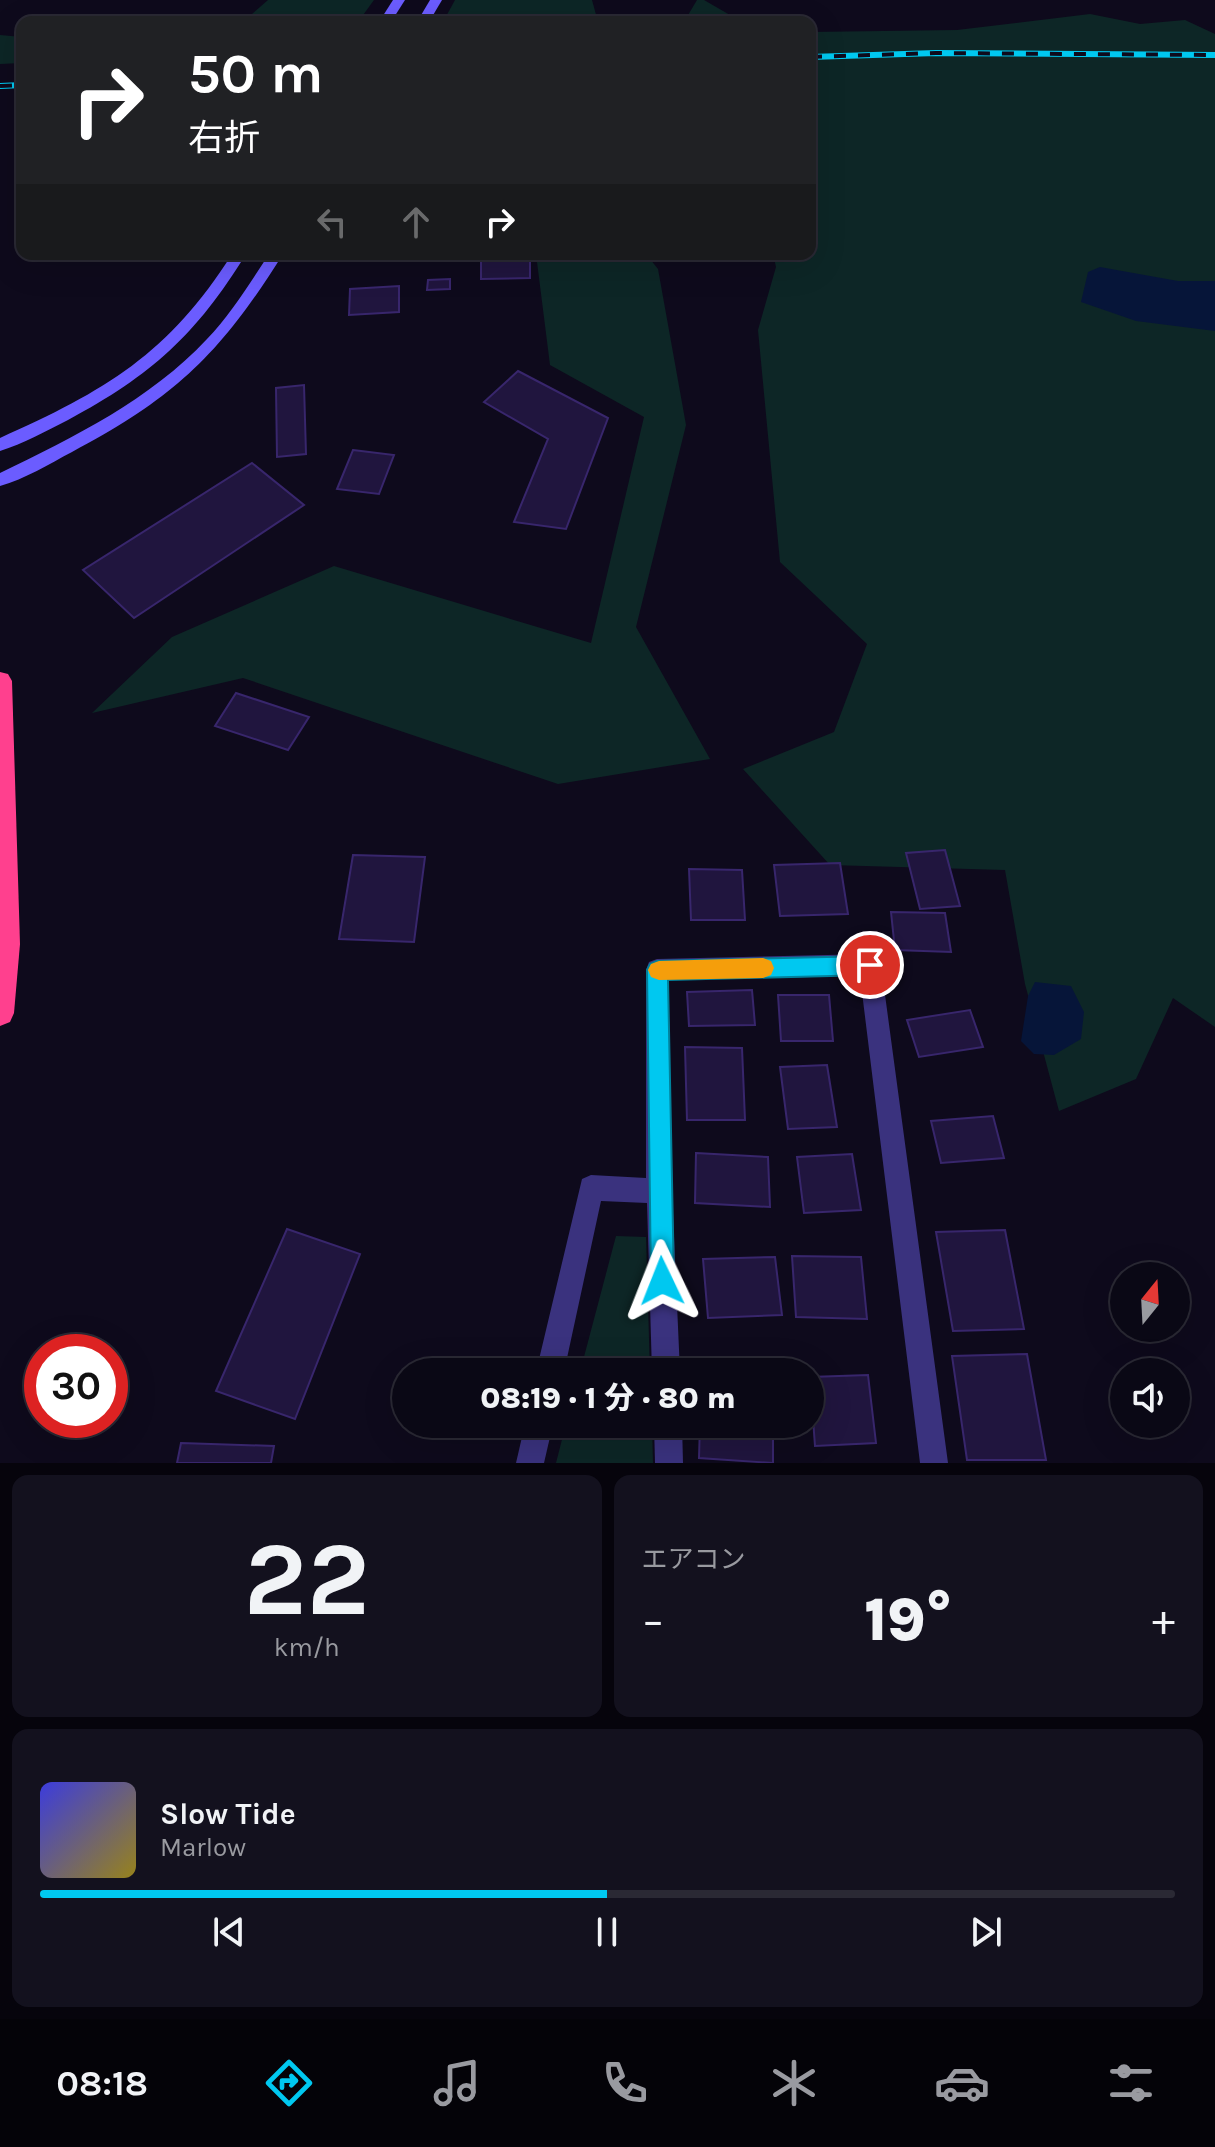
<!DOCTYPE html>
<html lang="ja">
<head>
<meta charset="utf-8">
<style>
	body { margin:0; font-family:Karla,"Noto Sans JP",sans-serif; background:#13111e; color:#f1f3f6; height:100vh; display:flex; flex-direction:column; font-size:30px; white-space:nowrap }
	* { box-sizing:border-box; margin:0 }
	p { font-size:26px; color:#999aa0 }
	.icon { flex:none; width:44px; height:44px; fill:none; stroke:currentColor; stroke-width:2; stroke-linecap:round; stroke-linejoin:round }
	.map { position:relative; height:1463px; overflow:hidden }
	.sheet { display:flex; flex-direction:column; gap:12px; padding:12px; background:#06040c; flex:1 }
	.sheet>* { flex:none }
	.hud { position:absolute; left:16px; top:16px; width:800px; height:244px; border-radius:16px; box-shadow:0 8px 32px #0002,0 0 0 2px #2a2934; background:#202124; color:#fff; overflow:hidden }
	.needle { width:52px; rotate:18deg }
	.tools { position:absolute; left:1110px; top:1262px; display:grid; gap:16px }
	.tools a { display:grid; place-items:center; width:80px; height:80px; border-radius:50%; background:#0a0815; box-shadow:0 8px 32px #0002,0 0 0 2px #2a2934; font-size:40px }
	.speed { position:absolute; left:24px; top:1334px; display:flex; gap:16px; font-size:40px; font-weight:700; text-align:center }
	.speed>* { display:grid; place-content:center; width:104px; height:104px; border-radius:50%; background:#0a0815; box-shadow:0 8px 32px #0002,0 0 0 2px #2a2934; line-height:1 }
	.speed .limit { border:12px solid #d22; background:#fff; color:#111 }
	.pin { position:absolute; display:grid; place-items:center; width:68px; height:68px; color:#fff; margin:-34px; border:4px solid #fff; border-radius:50%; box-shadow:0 2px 8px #0007 }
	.me { position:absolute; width:88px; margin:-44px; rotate:358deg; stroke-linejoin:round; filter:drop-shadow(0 0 6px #0008) }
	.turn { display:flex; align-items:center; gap:28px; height:168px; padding:0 40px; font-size:36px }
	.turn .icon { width:104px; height:104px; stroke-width:2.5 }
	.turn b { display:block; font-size:56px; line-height:68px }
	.lanes { display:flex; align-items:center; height:76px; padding:0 40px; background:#0003; justify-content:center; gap:40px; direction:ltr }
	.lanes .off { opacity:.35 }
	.big { font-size:60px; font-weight:800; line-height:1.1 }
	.sheet .widget { flex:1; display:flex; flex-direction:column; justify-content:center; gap:12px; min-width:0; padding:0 28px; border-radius:16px; background:#13111e }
	.sheet .dial { align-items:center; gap:0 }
	.dial b { font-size:104px; line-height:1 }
	.song { display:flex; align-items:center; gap:24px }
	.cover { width:96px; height:96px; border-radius:12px; background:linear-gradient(135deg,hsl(240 70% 55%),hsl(50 70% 35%)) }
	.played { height:8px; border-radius:4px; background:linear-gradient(90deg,#00c8f0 50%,#2a2934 50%) }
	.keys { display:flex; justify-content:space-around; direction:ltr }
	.heat { display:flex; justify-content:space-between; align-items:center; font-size:44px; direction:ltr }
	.sheet .tiles { flex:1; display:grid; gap:12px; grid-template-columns:1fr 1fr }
	.widget:last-child { grid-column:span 2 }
	.trip { position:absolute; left:392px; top:1358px; width:432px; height:80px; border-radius:40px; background:#0a0815; box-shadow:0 8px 32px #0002,0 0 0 2px #2a2934; font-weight:800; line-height:80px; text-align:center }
	.tab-bar { display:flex; height:128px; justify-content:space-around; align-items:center; background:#040308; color:#999aa0 }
	.tab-bar .icon { width:56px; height:56px }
	.tab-bar .active { color:#00c8f0 }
	.tab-bar b { font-size:36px; color:#f1f3f6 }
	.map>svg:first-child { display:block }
</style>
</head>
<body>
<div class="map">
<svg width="1215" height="1463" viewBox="0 0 1215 1463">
	<rect width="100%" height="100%" fill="#0e0a1c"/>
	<!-- green -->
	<g fill="#0d2626">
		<polygon points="268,0 374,0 358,22 243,22"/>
		<polygon points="455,0 592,0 598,22 443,22"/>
		<polygon points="697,0 704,0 742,22 684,22"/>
		<polygon points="1090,14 1140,24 1185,20 1215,34 1215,1027 1173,998 1136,1079 1059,1111 1025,984 1005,870 830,865 743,769 834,732 867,644 780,562 758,330 776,267 773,254 810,254 810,32 957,30"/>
		<polygon points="0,35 22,37 22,63 0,64"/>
		<polygon points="536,254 646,254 658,269 686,425 636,627 710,759 558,784 243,678 92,713 172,637 334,566 591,643 644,417 550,365"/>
		<polygon points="616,1236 646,1237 650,1372 580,1372"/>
		<polygon points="566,1424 652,1424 653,1463 556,1463"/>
	</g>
	<!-- water -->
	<g fill="#061539">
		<polygon points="1100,267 1178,281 1215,281 1215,331 1136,321 1081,302 1088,272"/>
		<polygon points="1035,982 1071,986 1084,1012 1081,1039 1054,1055 1034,1054 1021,1041 1028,996"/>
	</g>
	<!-- building -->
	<g fill="#20153e" stroke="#38266c" stroke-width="2">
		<polygon points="530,257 530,278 481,279 481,258"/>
		<polygon points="450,279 450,289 427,290 428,280"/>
		<polygon points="399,286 399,312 349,315 350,289"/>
		<polygon points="518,371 608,418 566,529 514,522 548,439 484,402"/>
		<polygon points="304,385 306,454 277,457 276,388"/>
		<polygon points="353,450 394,455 379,494 337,489"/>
		<polygon points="252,463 304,505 134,618 83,570"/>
		<polygon points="236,693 309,717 288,750 215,726"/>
		<polygon points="945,850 960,906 920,909 906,853"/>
		<polygon points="353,855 425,857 414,942 339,939"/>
		<polygon points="840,863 848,914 780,916 774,865"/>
		<polygon points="689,869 742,870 745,920 691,920"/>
		<polygon points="891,912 945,913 951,952 895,950"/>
		<polygon points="752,990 755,1025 689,1026 687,992"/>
		<polygon points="778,995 829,995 833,1041 781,1041"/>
		<polygon points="970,1010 983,1047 919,1057 907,1020"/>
		<polygon points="685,1047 742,1048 745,1120 687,1120"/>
		<polygon points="827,1065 837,1127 788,1129 780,1067"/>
		<polygon points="993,1116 1004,1158 941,1163 931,1121"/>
		<polygon points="696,1153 768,1157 770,1207 695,1203"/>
		<polygon points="852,1154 861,1210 804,1213 797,1157"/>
		<polygon points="287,1229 360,1254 295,1419 216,1391"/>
		<polygon points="1005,1230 1024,1329 953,1331 936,1232"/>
		<polygon points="792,1256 861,1257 867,1319 796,1317"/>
		<polygon points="775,1257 782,1315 708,1318 703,1259"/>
		<polygon points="1027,1354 1046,1460 967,1460 952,1356"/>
		<polygon points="868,1375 876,1443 815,1446 810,1377"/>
		<polygon points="700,1424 773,1424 773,1463 699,1458"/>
		<polygon points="181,1443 274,1446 271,1463 177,1463"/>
	</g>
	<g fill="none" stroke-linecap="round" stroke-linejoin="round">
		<!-- street -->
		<g fill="#3a327e" fill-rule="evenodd">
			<polygon points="870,954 878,958 881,965 948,1463 920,1463 860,976 668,980 672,1191 680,1372 652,1372 647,1203 601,1201 564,1372 536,1372 582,1179 591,1175 646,1178 646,970 649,962 657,959"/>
			<polygon points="525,1424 553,1424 544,1463 516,1463"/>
			<polygon points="654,1424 682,1424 683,1463 655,1463"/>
		</g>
		<!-- secondary -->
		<g fill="#6b5cff" fill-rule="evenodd">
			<polygon points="393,0 405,0 391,22 379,22"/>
			<polygon points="430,0 442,0 429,22 417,22"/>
			<path d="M232 254H246C196 335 152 375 68 420 46 431 23 444 0 451V438C105 391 169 354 232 254Z"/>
			<path d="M269 254H283C221 353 176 397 72 452 49 464 25 479 0 486V473C74 437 150 400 207 339 231 314 250 283 269 254Z"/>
		</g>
		<!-- highway -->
		<polygon fill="#ff408e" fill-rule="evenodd" points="0,672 8,674 12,681 20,944 14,1013 10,1022 0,1026"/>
		<!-- rail casing -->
		<g stroke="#00c8f0" stroke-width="6">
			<g id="rail">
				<polyline points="810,57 936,53 1215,55"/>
				<polyline points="0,86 22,85"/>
			</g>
		</g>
		<!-- rail -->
		<use href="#rail" stroke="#0e0a1c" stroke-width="4" stroke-dasharray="12" stroke-linecap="butt"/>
	</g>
	<!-- route -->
	<polygon fill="#00c8f0" stroke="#00829c" stroke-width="2" points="870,956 877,959 880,965 877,972 870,975 668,980 674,1281 671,1290 662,1293 654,1290 651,1281 647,970 650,964 657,961"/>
	<!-- slow -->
	<polygon fill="#f59e0b" points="763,958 771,961 774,968 771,975 763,978 659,980 651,977 648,970 651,964 659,961"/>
</svg>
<div class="tools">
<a><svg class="needle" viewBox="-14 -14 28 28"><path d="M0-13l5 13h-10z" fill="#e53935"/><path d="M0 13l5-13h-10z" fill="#999aa0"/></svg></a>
<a><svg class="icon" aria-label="sound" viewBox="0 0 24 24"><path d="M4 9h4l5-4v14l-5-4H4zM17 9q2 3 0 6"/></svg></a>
</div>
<div class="speed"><div class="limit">30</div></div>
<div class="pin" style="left:870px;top:965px;background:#d93025"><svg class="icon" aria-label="arrive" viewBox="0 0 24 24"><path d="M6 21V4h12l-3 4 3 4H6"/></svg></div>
<svg class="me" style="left:662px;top:1281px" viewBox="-20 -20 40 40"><path d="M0-17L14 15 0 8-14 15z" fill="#00c8f0" stroke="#fff" stroke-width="4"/></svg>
<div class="trip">08:19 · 1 分 · 80 m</div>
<div class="hud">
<div class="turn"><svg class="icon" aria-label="right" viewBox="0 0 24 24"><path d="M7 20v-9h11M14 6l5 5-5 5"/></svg><div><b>50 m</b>右折</div></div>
<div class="lanes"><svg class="icon off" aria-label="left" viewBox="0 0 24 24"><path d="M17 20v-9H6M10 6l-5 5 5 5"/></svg><svg class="icon off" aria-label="ahead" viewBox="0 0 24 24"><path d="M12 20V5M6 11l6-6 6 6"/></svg><svg class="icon" aria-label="right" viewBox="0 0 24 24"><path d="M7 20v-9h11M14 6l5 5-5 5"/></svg></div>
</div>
</div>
<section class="sheet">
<div class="tiles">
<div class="widget dial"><b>22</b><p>km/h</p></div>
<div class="widget"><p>エアコン</p>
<div class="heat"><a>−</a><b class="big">19°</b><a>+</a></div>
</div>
<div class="widget">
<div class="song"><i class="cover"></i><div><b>Slow Tide</b><p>Marlow</p></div></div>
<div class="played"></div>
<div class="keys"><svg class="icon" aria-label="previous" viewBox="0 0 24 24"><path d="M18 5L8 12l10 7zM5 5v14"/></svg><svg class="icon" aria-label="pause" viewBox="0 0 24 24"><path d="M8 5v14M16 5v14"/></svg><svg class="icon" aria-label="next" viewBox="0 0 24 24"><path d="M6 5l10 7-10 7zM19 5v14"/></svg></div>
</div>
</div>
</section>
<nav class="tab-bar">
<b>08:18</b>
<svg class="icon active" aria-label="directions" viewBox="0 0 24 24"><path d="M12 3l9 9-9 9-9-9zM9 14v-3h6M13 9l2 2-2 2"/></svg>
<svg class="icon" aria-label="music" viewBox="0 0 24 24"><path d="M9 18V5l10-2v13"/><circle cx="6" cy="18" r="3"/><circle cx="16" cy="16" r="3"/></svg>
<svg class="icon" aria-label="phone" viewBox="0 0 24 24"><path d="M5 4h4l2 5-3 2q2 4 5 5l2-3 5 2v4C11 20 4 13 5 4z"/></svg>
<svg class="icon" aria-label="climate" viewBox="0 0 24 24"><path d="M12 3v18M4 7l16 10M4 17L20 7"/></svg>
<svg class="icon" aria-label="car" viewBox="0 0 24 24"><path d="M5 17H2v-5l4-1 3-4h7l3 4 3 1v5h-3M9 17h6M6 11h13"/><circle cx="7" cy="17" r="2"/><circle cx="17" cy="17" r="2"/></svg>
<svg class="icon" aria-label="filters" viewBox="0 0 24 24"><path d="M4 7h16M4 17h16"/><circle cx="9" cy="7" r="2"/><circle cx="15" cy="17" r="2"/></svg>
</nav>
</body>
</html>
